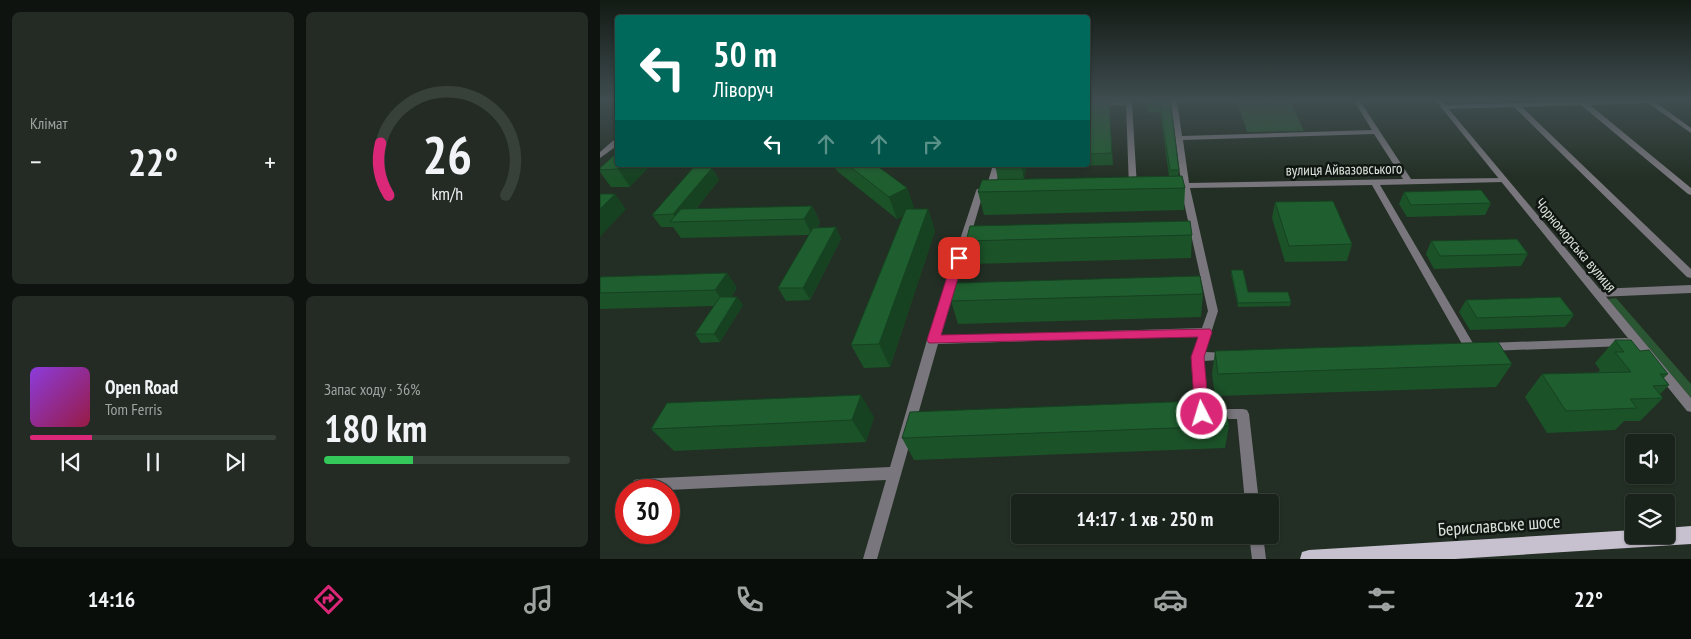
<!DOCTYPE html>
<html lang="uk">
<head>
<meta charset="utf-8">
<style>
	body { margin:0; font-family:"PT Sans Narrow",sans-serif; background:#232b24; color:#f1f3f6; height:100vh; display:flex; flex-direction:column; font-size:19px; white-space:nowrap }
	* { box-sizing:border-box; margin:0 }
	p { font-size:16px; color:#9fa4a3 }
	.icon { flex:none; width:28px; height:28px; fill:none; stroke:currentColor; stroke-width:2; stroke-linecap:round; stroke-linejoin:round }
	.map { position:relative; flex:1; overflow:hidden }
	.details { display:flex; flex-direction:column; gap:12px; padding:12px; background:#0e130f; width:600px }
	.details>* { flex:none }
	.banner { position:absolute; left:15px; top:15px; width:475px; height:152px; border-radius:5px; box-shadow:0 1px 4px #0004,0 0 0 1px #38403a; background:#00695c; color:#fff; overflow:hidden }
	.controls { position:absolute; left:1025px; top:434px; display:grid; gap:10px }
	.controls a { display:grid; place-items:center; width:50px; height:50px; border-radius:5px; background:#1a231b; box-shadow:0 1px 4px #0004,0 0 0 1px #38403a; font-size:25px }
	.speed { position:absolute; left:15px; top:479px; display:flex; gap:10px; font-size:25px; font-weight:700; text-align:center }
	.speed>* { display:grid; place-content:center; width:65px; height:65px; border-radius:50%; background:#1a231b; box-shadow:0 1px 4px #0004,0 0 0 1px #38403a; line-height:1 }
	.speed .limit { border:8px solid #d22; background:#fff; color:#111 }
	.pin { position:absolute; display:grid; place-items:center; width:42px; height:42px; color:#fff; margin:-21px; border-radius:10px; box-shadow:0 2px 8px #0006 }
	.me { position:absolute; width:55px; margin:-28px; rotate:355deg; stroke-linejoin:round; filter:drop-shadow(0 0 4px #0008) }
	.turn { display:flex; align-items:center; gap:18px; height:105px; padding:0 15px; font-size:22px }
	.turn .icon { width:65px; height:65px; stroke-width:2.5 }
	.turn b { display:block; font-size:35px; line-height:42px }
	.lanes { display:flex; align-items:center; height:48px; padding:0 15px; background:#0003; justify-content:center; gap:25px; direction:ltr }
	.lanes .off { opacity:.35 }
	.big { font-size:38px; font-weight:700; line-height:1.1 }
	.details .tile { flex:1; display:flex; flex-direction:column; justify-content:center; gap:8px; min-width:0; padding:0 18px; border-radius:8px; background:#232b24 }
	.details .dial { align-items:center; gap:0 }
	.dial svg { height:130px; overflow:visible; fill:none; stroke:#38403a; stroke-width:7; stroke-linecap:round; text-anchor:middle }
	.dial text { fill:#f1f3f6; stroke:none }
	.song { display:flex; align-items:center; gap:15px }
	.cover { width:60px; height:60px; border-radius:8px; background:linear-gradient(135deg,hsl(270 70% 55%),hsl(340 70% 35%)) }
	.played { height:5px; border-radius:2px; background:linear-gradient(90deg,#db2777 25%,#38403a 25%) }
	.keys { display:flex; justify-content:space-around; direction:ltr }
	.heat { display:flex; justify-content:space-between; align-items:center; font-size:28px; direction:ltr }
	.charge { height:8px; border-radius:4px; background:linear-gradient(90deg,#34c759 36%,#38403a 0) }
	.details .tiles { flex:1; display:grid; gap:12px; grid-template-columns:repeat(2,1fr) }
	.trip { position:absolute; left:411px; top:494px; width:268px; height:50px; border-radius:5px; background:#1a231b; box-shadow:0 1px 4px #0004,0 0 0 1px #38403a; font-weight:700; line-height:50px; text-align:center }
	.dock { display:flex; height:80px; justify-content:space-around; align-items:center; background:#0a0e0b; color:#9fa4a3 }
	.dock .icon { width:35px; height:35px }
	.dock .selected { color:#db2777 }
	.dock b { font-size:22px; color:#f1f3f6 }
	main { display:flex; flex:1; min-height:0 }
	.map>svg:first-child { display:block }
</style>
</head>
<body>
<main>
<section class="details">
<div class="tiles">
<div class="tile"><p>Клімат</p>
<div class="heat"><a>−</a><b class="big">22°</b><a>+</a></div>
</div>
<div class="tile dial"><svg viewBox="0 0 100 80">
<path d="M14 69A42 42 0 1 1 86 69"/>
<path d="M14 69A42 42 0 0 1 9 37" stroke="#db2777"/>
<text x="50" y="56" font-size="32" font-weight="700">26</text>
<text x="50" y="72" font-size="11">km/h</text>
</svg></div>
<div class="tile">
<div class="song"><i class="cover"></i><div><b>Open Road</b><p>Tom Ferris</p></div></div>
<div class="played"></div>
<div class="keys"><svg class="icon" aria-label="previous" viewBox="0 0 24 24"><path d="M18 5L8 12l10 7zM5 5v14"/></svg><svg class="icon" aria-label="pause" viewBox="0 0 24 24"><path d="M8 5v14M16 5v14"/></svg><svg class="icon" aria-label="next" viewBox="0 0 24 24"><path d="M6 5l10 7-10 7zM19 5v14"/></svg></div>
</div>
<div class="tile"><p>Запас ходу · 36%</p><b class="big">180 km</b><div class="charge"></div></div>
</div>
</section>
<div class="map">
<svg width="1091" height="559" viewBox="0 0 1091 559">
	<rect width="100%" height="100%" fill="#232f24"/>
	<!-- green -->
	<g fill="#2a5633">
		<polygon points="637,101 690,101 704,131 647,132"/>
		<polygon points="1016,298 1091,384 1091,398 1008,299"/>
	</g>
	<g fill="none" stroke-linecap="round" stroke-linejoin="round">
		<!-- minor -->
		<g fill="#79767d" fill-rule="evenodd">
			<polygon points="529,101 532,103 537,187 533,190 529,187 526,105 488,106 488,102"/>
			<path d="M571 101H577L582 136 772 130 754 101H760L811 179 907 178V182H904L780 185 874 345 876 348 874 351 870 352 866 351 772 185 590 188 618 311 605 352 631 353 633 356 631 359 604 361 608 409H643L647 410 649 414 659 502H645L637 419H602L598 418 596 414 592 357 599 336 338 344 277 559H263L286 480 68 490H34L32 485 34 480 39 479 290 467 327 340 376 191 377 189 386 188 393 165H401L394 191 390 194H383L341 336 602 328 608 311 581 189 575 186 581 183ZM774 134 803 179 589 183 583 140Z"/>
			<polygon points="992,101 1054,101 1091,128 1091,133 1048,103 990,105 1091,188 1091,195 1088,194 981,105 922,107 1091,269 1091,278 1087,277 914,107 844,109 840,107 844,105"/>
			<polygon points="1091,285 1091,293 997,297 992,293 997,289"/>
			<polygon points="1026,338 1030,339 1032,342 1030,345 1026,346 888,351 884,350 882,347 884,344 888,343"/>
			<polygon points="649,535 663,535 666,559 652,559"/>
		</g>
		<!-- tertiary -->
		<g fill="#79767d" fill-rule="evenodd">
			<polygon points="836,101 842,101 1091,398 1091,412 1087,411"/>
			<polygon points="15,139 18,139 18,145 0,158 0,152"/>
		</g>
		<!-- primary -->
		<polygon fill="#c7c0cf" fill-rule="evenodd" points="1091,526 1091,544 855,559 700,559 702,552 709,550 1034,530 1034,535 1066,535 1066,528"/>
	</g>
	<!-- wall -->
	<g fill="#1b5228">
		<polygon points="488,101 509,101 513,165 426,167 424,179 569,176 560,112 548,113 547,101 570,101 579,170 578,176 585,188 584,210 384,215 378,192 398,180 396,169 397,165 488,165"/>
		<polygon points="849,101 867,101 866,103 851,103"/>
		<polygon points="18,152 30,187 11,187 0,172 0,168"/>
		<polygon points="234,165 276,165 307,188 314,209 328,209 335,231 290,367 264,368 251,345 303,216 297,219 237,171"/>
		<polygon points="112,168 119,180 96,209 212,206 220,222 217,228 236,227 241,239 210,300 186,301 178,288 209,235 81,238 73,227 61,227 52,215"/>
		<polygon points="804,192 891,203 885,215 807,217 799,204"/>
		<polygon points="675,202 752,244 747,261 685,262 672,218"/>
		<polygon points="592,235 591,258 372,264 366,241"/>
		<polygon points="831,241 928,254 921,266 834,269 826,254"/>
		<polygon points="631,270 648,292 691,302 690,306 638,307 631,274"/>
		<polygon points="127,273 137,288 131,297 137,297 143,305 120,342 101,343 95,334 114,306 0,309 0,277"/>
		<polygon points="603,294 601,317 358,324 351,301"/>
		<polygon points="866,300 974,315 965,327 870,330 859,312"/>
		<polygon points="1015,340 1040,351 1068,374 1064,378 1069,385 1060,394 1063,398 1040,421 1024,421 1015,430 947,433 925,397 942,374 997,373 1000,370 995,363"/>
		<polygon points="615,351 912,364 896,387 615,396 612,374"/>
		<polygon points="274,417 266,442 74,451 51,429"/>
		<polygon points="629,426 625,448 314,460 302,438"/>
	</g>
	<!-- shaded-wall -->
	<g fill="#164221">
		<polygon points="22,165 51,165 30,187 18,169"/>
		<polygon points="422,165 426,165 426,167 424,180 422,169"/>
		<polygon points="112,168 119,180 85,222 79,222 73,214"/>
		<polygon points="307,188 315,210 297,219 289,197"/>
		<polygon points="15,194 26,209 0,237 0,209"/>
		<polygon points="212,206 220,222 212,235 204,219"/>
		<polygon points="328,209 335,231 290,367 279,344"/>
		<polygon points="236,227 241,239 210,300 203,288"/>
		<polygon points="127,273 137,288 125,305 115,290"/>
		<polygon points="137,297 143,305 120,342 114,334"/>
		<polygon points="261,395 274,417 266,442 252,420"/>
	</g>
	<!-- building -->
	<g fill="#1f5f2f" stroke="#164221">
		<polygon points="488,101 509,101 512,153 488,154"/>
		<polygon points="548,101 570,101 579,170 570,170 560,105 548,105"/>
		<polygon points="18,152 18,165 22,165 18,169 0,170 0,168"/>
		<polygon points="248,165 276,165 307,188 289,197"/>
		<polygon points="397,165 422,165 422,169 396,169"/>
		<polygon points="93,168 112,168 73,214 52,215"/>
		<polygon points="582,176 585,188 378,192 382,180"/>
		<polygon points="881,190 891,203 811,205 804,192"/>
		<polygon points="0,194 15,194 0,209"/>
		<polygon points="733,201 752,244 689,246 675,202"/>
		<polygon points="212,206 204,219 70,222 81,209"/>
		<polygon points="306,209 328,209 279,344 251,345"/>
		<polygon points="590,221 592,235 366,241 370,226"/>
		<polygon points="236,227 203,288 178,288 213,228"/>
		<polygon points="917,239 928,254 840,256 831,241"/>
		<polygon points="631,270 643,270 648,292 688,292 691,302 638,303"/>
		<polygon points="127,273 115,290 0,293 0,277"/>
		<polygon points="600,276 603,294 351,301 355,283"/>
		<polygon points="120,297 137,297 114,334 95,334"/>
		<polygon points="960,297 974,315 877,318 866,300"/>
		<polygon points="1015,340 1031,340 1040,351 1049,350 1068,374 1060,374 1069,385 1053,386 1063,398 1030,399 1037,408 966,411 942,374 1031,372 1015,352 1024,352"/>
		<polygon points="898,342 912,364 618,374 615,351"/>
		<polygon points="261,395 252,420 51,429 67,403"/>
		<polygon points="624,400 629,426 302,438 310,412"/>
	</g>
	<!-- sky -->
	<linearGradient id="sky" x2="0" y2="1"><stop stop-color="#131a14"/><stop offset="0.56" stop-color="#3f4d50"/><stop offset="1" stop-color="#3f4d50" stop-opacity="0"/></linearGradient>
	<rect width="1091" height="179" fill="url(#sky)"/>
	<!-- route -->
	<polygon fill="#db2777" stroke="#8e194d" points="359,255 364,258 341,335 610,329 612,332 604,357 609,414 607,418 602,420 597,418 595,414 591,357 598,337 329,343 327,340 353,258"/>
	<g text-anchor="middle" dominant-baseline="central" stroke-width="5" stroke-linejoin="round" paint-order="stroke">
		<!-- street labels -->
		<g font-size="15" fill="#dbe3dc" stroke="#101611">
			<text transform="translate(744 169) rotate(-1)">вулиця Айвазовського</text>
			<text transform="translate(976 245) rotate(50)">Чорноморська вулиця</text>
		</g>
		<!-- near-street labels -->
		<g font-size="18" fill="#dbe3dc" stroke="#101611">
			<text transform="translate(899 525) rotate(-4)">Бериславське шосе</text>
		</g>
	</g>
</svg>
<div class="controls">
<a><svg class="icon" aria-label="sound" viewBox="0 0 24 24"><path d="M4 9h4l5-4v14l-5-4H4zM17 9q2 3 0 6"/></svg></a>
<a><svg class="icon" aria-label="layers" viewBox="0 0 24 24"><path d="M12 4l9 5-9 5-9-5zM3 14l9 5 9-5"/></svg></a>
</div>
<div class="speed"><div class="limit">30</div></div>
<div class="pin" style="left:359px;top:258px;background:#d93025"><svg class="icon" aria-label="arrive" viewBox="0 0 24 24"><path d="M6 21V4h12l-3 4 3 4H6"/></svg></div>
<svg class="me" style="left:602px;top:414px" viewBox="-20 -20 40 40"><circle r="17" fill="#db2777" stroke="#fff" stroke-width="3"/><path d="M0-11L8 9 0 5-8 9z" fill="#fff"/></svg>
<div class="trip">14:17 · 1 хв · 250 m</div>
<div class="banner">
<div class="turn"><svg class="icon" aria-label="left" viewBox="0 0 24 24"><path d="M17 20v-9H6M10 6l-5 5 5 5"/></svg><div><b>50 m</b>Ліворуч</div></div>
<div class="lanes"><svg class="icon" aria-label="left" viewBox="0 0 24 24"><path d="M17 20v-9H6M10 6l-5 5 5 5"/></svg><svg class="icon off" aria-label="ahead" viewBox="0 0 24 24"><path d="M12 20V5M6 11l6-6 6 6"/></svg><svg class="icon off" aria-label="ahead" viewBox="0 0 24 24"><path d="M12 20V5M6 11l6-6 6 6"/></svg><svg class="icon off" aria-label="right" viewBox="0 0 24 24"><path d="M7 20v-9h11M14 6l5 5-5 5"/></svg></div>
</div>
</div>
</main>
<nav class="dock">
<b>14:16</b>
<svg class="icon selected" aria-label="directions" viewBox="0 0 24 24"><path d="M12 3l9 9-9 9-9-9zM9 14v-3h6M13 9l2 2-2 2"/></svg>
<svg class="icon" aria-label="music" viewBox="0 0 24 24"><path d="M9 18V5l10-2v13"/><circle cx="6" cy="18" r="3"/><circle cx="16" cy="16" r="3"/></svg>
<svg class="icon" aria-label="phone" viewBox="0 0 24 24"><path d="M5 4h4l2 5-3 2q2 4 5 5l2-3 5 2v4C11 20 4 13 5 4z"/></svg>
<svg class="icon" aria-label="climate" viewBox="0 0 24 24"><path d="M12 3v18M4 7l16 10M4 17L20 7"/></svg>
<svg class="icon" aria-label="car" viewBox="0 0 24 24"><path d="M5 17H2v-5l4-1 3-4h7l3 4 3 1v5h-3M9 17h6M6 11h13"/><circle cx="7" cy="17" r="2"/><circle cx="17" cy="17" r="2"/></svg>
<svg class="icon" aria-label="filters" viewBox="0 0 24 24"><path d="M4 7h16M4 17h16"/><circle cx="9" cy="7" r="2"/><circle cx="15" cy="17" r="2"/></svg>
<b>22°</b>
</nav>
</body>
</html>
